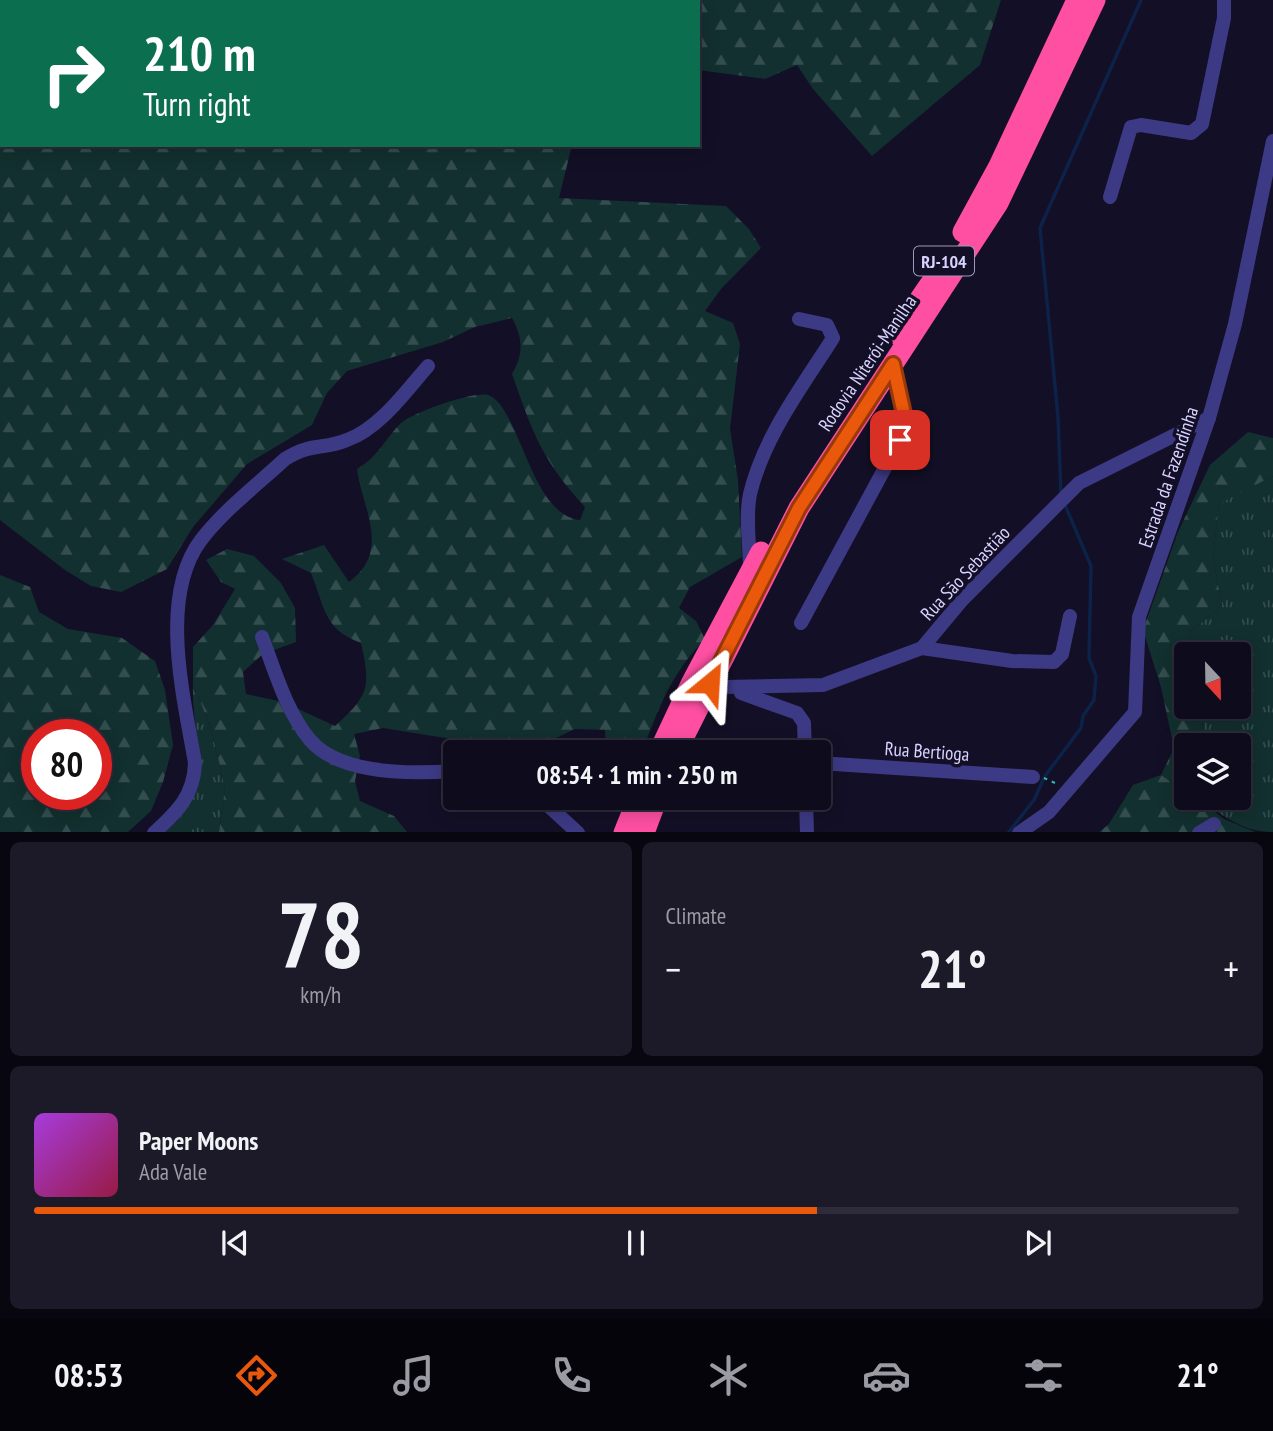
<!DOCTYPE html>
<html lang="en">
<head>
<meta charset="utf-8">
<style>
	body { margin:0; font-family:"PT Sans Narrow",sans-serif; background:#1c1929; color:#f1f3f6; height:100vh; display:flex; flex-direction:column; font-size:26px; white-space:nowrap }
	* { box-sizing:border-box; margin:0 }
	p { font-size:23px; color:#9b9ba3 }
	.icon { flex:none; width:38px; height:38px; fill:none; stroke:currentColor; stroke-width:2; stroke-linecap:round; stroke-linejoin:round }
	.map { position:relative; height:832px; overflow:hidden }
	.panel { display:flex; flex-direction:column; gap:10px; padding:10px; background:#08060f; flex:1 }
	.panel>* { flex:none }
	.hud { position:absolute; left:0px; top:0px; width:700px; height:147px; box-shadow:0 4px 18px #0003,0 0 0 2px #2e2b3b; background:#0b6e4f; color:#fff; overflow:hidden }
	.needle { width:46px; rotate:158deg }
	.tools { position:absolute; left:1174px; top:642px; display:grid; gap:14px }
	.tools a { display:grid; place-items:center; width:77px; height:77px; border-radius:7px; background:#0e0b1c; box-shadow:0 4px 18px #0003,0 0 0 2px #2e2b3b; font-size:35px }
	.speed { position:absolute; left:21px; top:719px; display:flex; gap:14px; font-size:35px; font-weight:700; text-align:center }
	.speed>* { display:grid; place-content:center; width:91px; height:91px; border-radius:50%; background:#0e0b1c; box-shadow:0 4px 18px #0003,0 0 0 2px #2e2b3b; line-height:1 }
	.speed .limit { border:10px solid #d22; background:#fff; color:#111 }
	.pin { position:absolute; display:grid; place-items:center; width:60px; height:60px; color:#fff; margin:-30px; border-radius:14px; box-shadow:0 4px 10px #0006 }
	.me { position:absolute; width:77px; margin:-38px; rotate:27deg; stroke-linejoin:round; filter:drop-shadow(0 0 5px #0008) }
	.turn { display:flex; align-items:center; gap:24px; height:147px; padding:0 28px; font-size:32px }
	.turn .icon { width:91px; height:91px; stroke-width:2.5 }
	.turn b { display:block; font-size:49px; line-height:60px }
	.big { font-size:52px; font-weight:700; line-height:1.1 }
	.panel .card { flex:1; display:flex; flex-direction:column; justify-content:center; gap:10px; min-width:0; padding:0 24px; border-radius:10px; background:#1c1929 }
	.panel .dial { align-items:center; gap:0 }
	.dial b { font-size:91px; line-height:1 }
	.song { display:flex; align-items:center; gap:21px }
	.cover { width:84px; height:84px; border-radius:10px; background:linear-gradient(135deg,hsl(280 70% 55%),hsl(340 70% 35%)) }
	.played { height:7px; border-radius:4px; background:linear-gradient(90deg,#ea580c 65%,#2e2b3b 65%) }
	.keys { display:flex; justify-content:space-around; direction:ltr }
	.heat { display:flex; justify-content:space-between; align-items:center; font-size:38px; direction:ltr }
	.panel .tiles { flex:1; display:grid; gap:10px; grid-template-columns:1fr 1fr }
	.card:last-child { grid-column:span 2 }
	.trip { position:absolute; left:443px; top:740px; width:388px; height:70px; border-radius:7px; background:#0e0b1c; box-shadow:0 4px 18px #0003,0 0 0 2px #2e2b3b; font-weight:700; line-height:70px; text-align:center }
	.tab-bar { display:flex; height:112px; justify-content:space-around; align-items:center; background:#06040b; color:#9b9ba3 }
	.tab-bar .icon { width:49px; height:49px }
	.tab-bar .selected { color:#ea580c }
	.tab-bar b { font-size:32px; color:#f1f3f6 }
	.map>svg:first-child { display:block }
</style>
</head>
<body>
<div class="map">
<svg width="1273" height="833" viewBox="0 0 1273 833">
	<defs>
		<pattern id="grass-tufts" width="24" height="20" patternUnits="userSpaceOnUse" patternTransform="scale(1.75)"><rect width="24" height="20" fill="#12302f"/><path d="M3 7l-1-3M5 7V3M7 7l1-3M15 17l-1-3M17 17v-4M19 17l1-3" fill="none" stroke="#344d4e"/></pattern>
		<pattern id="forest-firs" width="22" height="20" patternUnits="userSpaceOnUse" patternTransform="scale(1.75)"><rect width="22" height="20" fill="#12302f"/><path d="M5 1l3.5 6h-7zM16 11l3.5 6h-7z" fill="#344d4e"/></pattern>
	</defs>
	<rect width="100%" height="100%" fill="#130f26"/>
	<!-- grass -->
	<g fill="url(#grass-tufts)">
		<path d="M1273 476V832C1241 832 1222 814 1196 798H1239V746L1205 745 1200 707H1239V654H1193L1190 632 1222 606 1213 557 1219 503Z"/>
		<path d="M193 683 211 729 225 787 219 832 164 833C220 785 191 746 193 683Z"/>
		<polygon points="1174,748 1186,748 1186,792 1161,775"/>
	</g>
	<!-- forest -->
	<g fill="url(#forest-firs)" fill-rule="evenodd">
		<path d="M0 0H1001L980 65 872 156 813 89 797 65 765 79 698 70V2H2V145H572L559 198 726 206 749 229 761 248 721 289 705 311 733 323 740 344 730 429 738 480 742 557 690 587 679 608 696 621 705 639C671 674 659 707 642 752H606L605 730 575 729 533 749 489 745 383 728 354 734 360 756 355 781 360 801 394 816 407 832H219L225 787 211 729 193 683V647L213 625 235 589 221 582 206 560 227 549 254 556 281 583 295 608 296 642 263 654 243 672 246 694 283 702 335 726C369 695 371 688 361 643 323 629 325 607 311 573L282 559 324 545 349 582C392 551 362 508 357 469 377 458 385 439 401 423 412 413 473 391 488 395 520 406 530 515 580 520L585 507C542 460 533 434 512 374 524 354 523 338 512 318L475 327 443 342 347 371 327 393 312 425 247 464 193 527 167 569 121 592 91 586 65 570 0 520Z"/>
		<polygon points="1248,432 1273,438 1273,476 1219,504 1213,557 1222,606 1190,632 1193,654 1186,654 1186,707 1200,707 1205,745 1174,748 1161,687 1143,630 1178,532 1210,465"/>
		<path d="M0 575 30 587 39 612 68 629 122 638 155 661 165 690 173 745 163 782 151 811 128 832H0ZM96 735V794H37V735Z"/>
		<polygon points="1161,775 1186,792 1186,798 1196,798 1224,819 1255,832 1098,833 1109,824 1133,785"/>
	</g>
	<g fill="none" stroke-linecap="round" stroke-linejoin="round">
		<!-- stream -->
		<g stroke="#0c2248" stroke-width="3.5">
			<polyline points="1061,494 1058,417 1040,228 1141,0"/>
			<polyline points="1008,833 1034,800 1045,776 1081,728 1083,716 1094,700 1096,676 1089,658 1091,566 1065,505"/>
		</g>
		<!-- path -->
		<polyline stroke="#2fb8b0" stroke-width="2" stroke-dasharray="3.5 5" stroke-linecap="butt" points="1044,778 1055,783"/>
		<!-- minor -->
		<g stroke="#3d3a85" stroke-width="14">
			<polyline points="1110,197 1131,127 1141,125 1191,133 1202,124 1224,18 1224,0"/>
			<path d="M750 569C750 545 745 517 750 494 764 436 802 387 833 338L827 325 799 319"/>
			<polyline points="801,623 900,440 904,414 893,364"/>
			<path d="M262 637C275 671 286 711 310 740 340 775 413 774 455 771"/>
			<polyline points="922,648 1012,661 1054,662 1062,654 1070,616"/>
			<polyline points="724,687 823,685 922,648 962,600 1079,483 1209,418"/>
			<polyline points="741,693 797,713 804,723 805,752"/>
			<polyline points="819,763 1033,777"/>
			<polyline points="540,798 578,833"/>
			<polyline points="806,798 807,833"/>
			<path d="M154 833C177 812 194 796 195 763 184 698 158 597 201 540 224 510 257 485 285 459 312 442 323 450 347 440 380 428 406 391 428 366"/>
			<polyline points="1019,833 1049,812 1135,712 1139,617 1209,418 1235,324 1273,141"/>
			<polyline points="1199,833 1214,824"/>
		</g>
		<!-- highway -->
		<g stroke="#ff4fa3" stroke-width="21">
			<polyline points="963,232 999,166 1077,0"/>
			<polyline points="896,334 933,280"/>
			<polyline points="659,752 691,684 761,552"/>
			<polyline points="676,752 799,508 998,203 1095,0"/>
			<polyline points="624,833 638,798"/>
			<polyline points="644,833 657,798"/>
		</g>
	</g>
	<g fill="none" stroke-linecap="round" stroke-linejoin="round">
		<!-- route casing -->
		<g stroke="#983908" stroke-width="18">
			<polyline id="route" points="710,683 799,508 893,364 904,414 900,440"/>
		</g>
		<!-- route -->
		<use href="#route" stroke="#ea580c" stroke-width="12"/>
	</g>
	<g text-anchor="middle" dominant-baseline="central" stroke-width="7" stroke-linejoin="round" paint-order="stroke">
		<!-- shield labels -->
		<rect fill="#130f26" stroke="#9e99be" stroke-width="2" x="914" y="246.5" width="60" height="29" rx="5"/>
		<g font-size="18" font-weight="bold" fill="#d9d4ff">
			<text x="944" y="261">RJ-104</text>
		</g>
		<!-- street labels -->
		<g font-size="19" fill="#d9d4ff" stroke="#130f26">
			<text transform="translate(867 363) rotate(-56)">Rodovia Niterói-Manilha</text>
			<text transform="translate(1168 477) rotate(-71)">Estrada da Fazendinha</text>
			<text transform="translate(965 573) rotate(-47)">Rua São Sebastião</text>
			<text transform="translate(927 751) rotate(4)">Rua Bertioga</text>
		</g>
	</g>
</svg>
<div class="tools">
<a><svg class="needle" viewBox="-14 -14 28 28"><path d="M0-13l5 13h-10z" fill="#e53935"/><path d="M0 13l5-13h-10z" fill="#9b9ba3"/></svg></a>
<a><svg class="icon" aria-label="layers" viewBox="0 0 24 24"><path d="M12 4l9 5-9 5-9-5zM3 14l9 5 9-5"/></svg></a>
</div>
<div class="speed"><div class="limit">80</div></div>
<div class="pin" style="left:900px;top:440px;background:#d93025"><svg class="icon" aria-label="arrive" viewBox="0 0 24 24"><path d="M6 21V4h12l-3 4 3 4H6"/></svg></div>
<svg class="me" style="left:710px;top:683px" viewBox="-20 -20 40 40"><path d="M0-17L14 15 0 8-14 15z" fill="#ea580c" stroke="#fff" stroke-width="4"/></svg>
<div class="trip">08:54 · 1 min · 250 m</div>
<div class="hud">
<div class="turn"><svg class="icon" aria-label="right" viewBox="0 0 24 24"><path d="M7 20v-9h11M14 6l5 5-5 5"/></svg><div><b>210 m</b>Turn right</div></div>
</div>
</div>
<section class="panel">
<div class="tiles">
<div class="card dial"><b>78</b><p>km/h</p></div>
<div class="card"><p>Climate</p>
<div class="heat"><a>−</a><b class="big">21°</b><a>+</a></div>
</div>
<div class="card">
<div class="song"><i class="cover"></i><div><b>Paper Moons</b><p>Ada Vale</p></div></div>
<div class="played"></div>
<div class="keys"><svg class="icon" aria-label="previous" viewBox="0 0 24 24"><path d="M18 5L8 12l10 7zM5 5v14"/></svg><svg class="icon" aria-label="pause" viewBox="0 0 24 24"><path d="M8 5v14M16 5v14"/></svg><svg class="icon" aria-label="next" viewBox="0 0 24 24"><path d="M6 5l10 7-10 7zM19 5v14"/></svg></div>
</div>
</div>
</section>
<nav class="tab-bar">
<b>08:53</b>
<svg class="icon selected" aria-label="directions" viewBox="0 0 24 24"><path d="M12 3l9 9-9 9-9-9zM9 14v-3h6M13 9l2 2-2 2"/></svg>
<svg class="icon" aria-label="music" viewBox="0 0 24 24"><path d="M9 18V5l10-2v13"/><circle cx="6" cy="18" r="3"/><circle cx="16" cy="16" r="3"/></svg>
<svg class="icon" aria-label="phone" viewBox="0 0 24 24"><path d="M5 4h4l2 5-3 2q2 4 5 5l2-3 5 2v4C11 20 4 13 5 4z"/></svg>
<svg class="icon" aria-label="climate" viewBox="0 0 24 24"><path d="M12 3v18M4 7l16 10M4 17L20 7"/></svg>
<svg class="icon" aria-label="car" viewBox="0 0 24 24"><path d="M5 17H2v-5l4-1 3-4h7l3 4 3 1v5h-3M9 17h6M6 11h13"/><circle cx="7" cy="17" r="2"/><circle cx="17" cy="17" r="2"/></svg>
<svg class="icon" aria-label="filters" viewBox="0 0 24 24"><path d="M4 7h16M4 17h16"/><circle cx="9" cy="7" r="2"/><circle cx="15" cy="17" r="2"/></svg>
<b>21°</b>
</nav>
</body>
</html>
